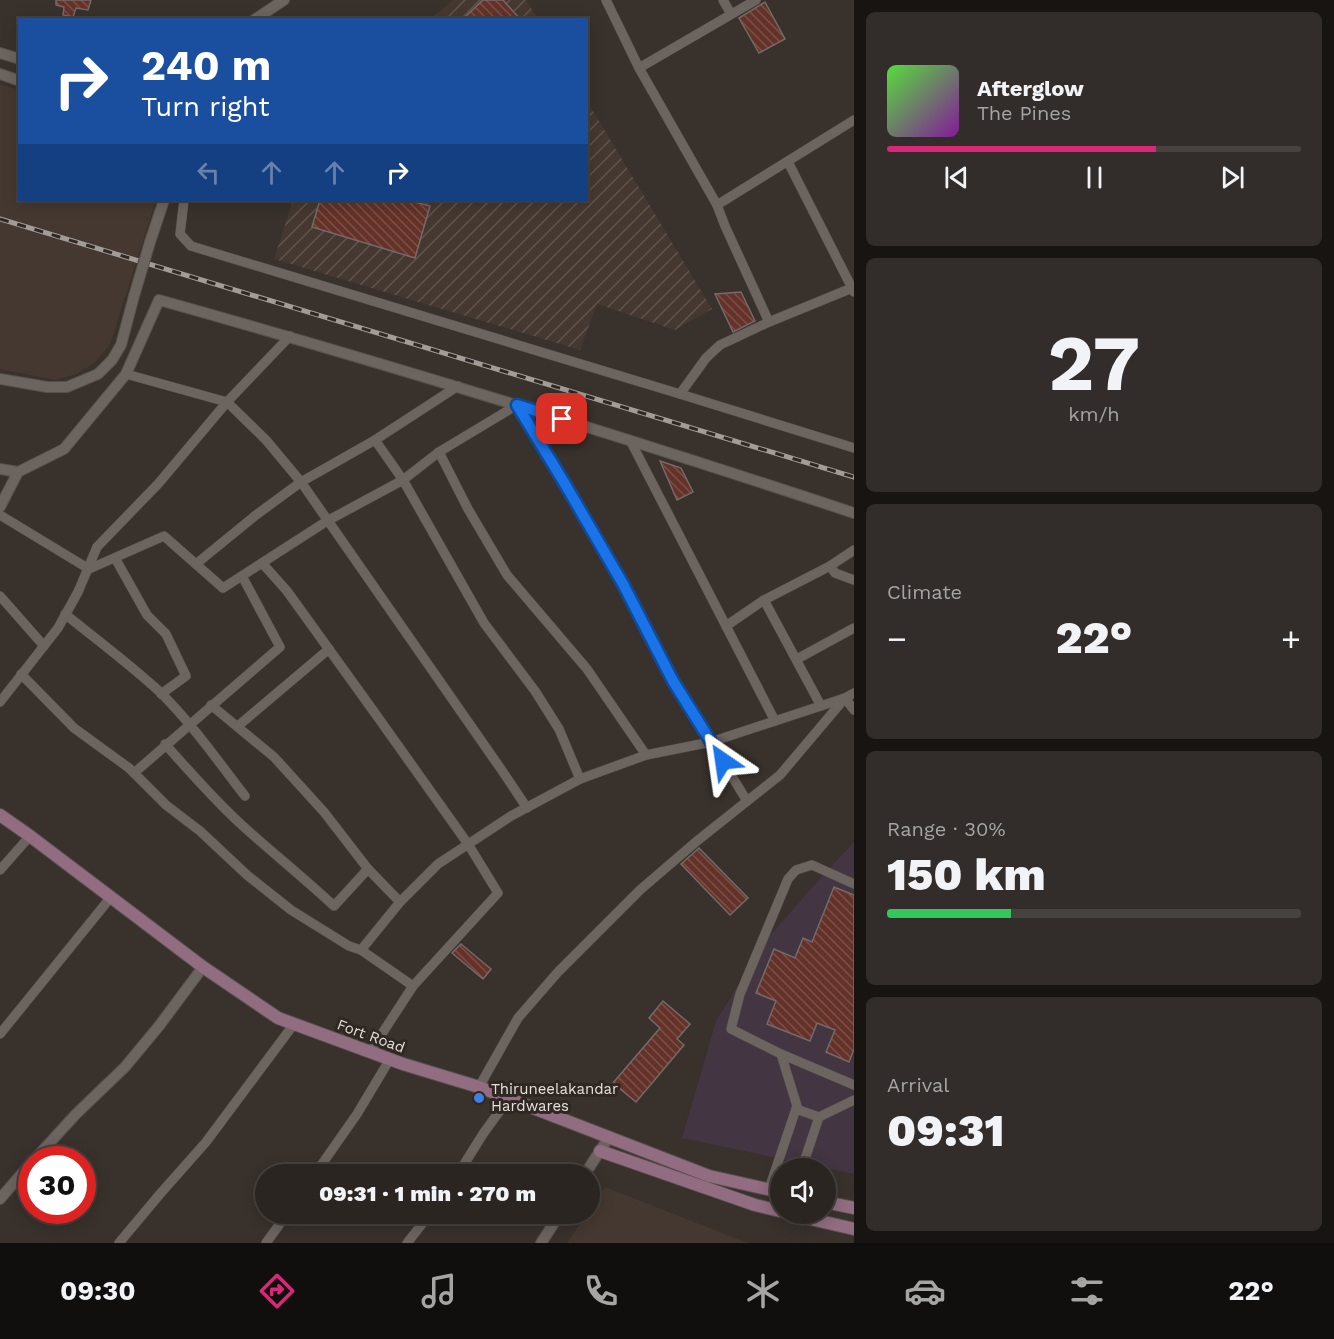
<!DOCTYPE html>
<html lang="en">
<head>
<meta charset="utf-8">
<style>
	body { margin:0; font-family:"Work Sans",sans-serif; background:#322d2a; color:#f1f3f6; height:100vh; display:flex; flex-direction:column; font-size:22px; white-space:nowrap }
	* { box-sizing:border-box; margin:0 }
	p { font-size:20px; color:#a5a5a5 }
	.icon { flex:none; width:33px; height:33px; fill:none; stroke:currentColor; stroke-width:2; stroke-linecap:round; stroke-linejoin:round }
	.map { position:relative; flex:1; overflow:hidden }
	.sheet { display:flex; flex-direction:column; gap:12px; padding:12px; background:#171412; width:480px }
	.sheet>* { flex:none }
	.hud { position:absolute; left:18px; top:18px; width:570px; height:183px; border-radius:0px; box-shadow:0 3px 15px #0003,0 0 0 2px #46423f; background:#1a4fa0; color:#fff; overflow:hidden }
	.fabs { position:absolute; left:770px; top:1158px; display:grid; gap:12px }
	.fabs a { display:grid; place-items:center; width:66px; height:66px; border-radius:50%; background:#2a2521; box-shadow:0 3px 15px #0003,0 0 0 2px #46423f; font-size:30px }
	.speed { position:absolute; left:18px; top:1146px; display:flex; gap:12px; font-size:30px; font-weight:700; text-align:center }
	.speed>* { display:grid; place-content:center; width:78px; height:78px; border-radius:50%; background:#2a2521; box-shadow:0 3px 15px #0003,0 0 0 2px #46423f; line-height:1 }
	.speed .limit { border:9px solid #d22; background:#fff; color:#111 }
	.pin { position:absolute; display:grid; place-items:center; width:51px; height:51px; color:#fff; margin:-26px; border-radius:12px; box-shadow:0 3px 9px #0006 }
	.me { position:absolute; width:66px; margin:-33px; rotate:328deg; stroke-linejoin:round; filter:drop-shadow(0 0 4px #0008) }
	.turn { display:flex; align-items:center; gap:21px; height:126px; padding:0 24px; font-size:27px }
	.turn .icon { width:78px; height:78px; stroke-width:2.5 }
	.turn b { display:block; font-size:42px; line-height:51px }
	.lanes { display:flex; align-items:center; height:57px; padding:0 24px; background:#0003; justify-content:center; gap:30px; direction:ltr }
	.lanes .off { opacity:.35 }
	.big { font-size:45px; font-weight:800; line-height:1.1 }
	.sheet .tile { flex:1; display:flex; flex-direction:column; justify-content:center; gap:9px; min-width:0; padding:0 21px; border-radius:9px; background:#322d2a }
	.sheet .dial { align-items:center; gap:0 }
	.dial b { font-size:78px; line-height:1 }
	.song { display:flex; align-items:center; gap:18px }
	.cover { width:72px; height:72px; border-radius:9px; background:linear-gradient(135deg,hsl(110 70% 55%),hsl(290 70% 35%)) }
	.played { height:6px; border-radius:3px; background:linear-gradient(90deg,#db2777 65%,#46423f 65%) }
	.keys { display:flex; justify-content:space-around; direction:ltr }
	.heat { display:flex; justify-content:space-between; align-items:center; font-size:33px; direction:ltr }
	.charge { height:9px; border-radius:4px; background:linear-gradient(90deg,#34c759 30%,#46423f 0) }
	.trip { position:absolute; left:255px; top:1164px; width:345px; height:60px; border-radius:30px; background:#2a2521; box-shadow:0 3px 15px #0003,0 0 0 2px #46423f; font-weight:800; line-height:60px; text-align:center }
	.menu { display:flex; height:96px; justify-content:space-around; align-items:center; background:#110f0d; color:#a5a5a5 }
	.menu .icon { width:42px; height:42px }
	.menu .active { color:#db2777 }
	.menu b { font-size:27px; color:#f1f3f6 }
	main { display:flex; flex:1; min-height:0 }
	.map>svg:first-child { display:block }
</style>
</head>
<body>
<main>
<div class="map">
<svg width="854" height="1243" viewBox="0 0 854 1243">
	<defs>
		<pattern id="industrial-furrows" width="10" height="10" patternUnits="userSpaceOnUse" patternTransform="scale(1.5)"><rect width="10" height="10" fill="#453830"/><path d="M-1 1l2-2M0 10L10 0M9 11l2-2" fill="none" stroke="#60544d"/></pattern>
		<pattern id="building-back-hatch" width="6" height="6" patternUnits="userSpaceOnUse" patternTransform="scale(1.5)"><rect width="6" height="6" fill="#643229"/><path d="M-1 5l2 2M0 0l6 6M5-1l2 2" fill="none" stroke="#7a4f47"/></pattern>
	</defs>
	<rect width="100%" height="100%" fill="#38312c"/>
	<!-- commercial -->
	<polygon fill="#433542" points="854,842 854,1174 682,1138 716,1021 767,939 824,874"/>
	<!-- industrial -->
	<g fill="url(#industrial-furrows)">
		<polygon points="453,0 526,0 538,19 430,20"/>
		<polygon points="587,101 712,309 675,330 597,304 580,350 274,259 293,200 586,200"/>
	</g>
	<!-- built -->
	<g fill="#453830">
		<polygon points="0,84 19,90 20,200 156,200 110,345 94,363 77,374 55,380 0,369"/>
		<polygon points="605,1187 748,1243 567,1243 587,1214 590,1214 590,1210"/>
	</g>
	<!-- building -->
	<g fill="url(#building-back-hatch)" stroke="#746a68" stroke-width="1.5">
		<polygon points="56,0 91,0 88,10 76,8 73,17 63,15 64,7 56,5"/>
		<polygon points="483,0 503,0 521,20 462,20"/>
		<polygon points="765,2 785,39 759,53 739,18"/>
		<polygon points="320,200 407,200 430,206 415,258 312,227"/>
		<polygon points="741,292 755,321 733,332 715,294"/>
		<polygon points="660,461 681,468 693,492 677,500"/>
		<polygon points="699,848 748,898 730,915 681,864"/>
		<polygon points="834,887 854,895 854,1049 849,1062 826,1052 835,1030 817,1023 810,1041 767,1024 776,1001 756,993 774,949 795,958 803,938 812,942"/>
		<polygon points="461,944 491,969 483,979 452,953"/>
		<polygon points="663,1001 690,1024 677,1039 684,1045 636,1102 613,1083 660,1028 649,1018"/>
	</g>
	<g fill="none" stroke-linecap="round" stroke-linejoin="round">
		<!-- minor casing -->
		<g stroke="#56504c" stroke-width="10">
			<g id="minor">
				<polyline points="606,0 639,68 717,205 725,226 769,322 720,345 706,358 680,394"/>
				<polyline points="723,0 731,14"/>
				<polyline points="639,68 756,0"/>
				<polyline points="788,162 854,292"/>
				<polyline points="184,200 180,234 191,246 680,394 854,448"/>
				<polyline points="717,205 854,120"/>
				<polyline points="769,322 852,288"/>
				<polyline points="126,374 227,402 266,440 301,482 503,772 527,808"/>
				<polyline points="375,440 403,480 484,623 535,691 559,729 580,779"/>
				<polyline points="630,440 775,721"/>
				<polyline points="439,452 468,509 507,575 587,669 646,755"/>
				<polyline points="0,515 89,569 164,536 223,588 327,521 403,480 439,452 517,405 565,484 623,584 673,681 747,801"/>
				<polyline points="115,558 147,615 166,634 186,676 161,694"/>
				<polyline points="262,563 287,591 377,716 468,844 498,893 413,986"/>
				<polyline points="196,564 256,515 301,482 375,440 458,386"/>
				<polyline points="830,566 835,573 854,580"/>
				<polyline points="0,596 44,646"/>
				<polyline points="764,600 821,706"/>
				<path d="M65 614C97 640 131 665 161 693 192 724 218 761 245 796"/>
				<polyline points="726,626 764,600 830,566 854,550"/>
				<polyline points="797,659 854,628"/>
				<polyline points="21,674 74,728 129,768 166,805 200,831 247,875 291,910 349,946 361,950 413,986 370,1052"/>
				<polyline points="845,698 854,710"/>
				<polyline points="0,702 58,628 78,592 97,547 158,484 227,402 290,336"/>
				<polyline points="211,705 274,757 324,812 368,869 400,902"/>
				<polyline points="238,726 329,649"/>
				<path d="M165 744C191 773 216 802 244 827 274 854 305 879 334 906L368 869"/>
				<polyline points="134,773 280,647 242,576"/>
				<polyline points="0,870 30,836"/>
				<polyline points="361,950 400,902 438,864 511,816 580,779 646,755 711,742 845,698 854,693"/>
				<polyline points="0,1034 111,897"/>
				<polyline points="781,1054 854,1085"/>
				<polyline points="479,1087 518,1018 558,972 640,890 697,841 780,775 845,698"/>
				<polyline points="796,1109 819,1117"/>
				<polyline points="802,1168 819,1117 854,1100"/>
				<polyline points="315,1174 357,1114 390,1059"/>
				<polyline points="458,1174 483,1134 509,1098"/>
				<polyline points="769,1189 797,1106 781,1054 731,1029 740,994 788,879 796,870 812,865 854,884"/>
				<polyline points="119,1243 160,1194 206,1142 294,1024"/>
				<polyline points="266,1243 287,1214"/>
				<polyline points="407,1243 430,1214"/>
			</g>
		</g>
		<!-- tertiary casing -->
		<g stroke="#56504c" stroke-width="12">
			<g id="tertiary">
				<polyline points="254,20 284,0"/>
				<polyline points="0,53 20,59"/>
				<polyline points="0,74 20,81"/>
				<polyline points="150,242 164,200"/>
				<polyline points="0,379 47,387 67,387 98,374 112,360 121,345 134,296"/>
				<path d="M0 469 18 472 64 449 126 374 159 300C392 365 624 437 854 513"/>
				<polyline points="0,507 18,472"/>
				<polyline points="34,1160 76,1114 125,1067 159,1026 203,967"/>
				<polyline points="585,1174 609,1137"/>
				<polyline points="0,1199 32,1162"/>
				<polyline points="541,1243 560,1214"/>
			</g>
		</g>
		<!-- secondary casing -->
		<g stroke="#56504c" stroke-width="14">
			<g id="secondary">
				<polyline points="0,815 30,836 203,967 278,1018 403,1064 479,1087 709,1176 780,1192"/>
				<polyline points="600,1151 755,1205 780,1211"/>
				<polyline points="825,1202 854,1208"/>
				<polyline points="789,1214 854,1229"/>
			</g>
		</g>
		<!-- minor -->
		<use href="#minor" stroke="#6c645e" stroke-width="9"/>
		<!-- tertiary -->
		<use href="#tertiary" stroke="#6c645e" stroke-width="10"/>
		<!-- secondary -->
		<use href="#secondary" stroke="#926c81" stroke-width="12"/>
		<!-- rail casing -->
		<g stroke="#a29c99" stroke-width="5">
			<polyline id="rail" points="0,219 854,477"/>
		</g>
		<!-- rail -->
		<use href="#rail" stroke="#2e2722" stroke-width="3" stroke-dasharray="9" stroke-linecap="butt"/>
		<!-- tertiary-bridge casing -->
		<g stroke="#56504c" stroke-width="12" stroke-linecap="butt">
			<polyline id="tertiary-bridge" points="134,296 150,242"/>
		</g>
		<!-- tertiary-bridge -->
		<use href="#tertiary-bridge" stroke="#6c645e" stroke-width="10"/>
	</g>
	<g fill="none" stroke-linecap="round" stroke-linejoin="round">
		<!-- route casing -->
		<g stroke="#114b97" stroke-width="15">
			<polyline id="route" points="562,419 517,405 565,484 623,584 673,681 723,761"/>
		</g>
		<!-- route -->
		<use href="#route" stroke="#1a73e8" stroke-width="10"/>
	</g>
	<!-- markers -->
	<circle fill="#3f7fe0" stroke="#2e2722" stroke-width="2" cx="479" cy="1098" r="6"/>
	<g text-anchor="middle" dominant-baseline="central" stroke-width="6" stroke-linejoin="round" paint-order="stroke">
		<!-- street labels -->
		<g font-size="15" fill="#e4dfdc" stroke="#2e2722">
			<text transform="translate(371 1036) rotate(20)">Fort Road</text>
		</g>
		<!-- poi labels -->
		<g font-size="15" fill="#e4dfdc" stroke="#2e2722" text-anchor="start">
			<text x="491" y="1089">Thiruneelakandar<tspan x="491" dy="17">Hardwares</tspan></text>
		</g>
	</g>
</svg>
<div class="fabs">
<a><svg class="icon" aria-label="sound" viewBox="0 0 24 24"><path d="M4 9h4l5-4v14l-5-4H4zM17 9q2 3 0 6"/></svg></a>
</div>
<div class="speed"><div class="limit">30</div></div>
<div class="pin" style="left:562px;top:419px;background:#d93025"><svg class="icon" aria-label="arrive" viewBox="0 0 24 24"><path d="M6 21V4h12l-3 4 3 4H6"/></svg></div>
<svg class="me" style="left:723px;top:761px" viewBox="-20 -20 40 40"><path d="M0-17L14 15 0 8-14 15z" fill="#1a73e8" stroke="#fff" stroke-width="4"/></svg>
<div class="trip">09:31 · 1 min · 270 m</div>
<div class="hud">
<div class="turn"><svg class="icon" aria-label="right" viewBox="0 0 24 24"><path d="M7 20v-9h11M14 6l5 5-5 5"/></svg><div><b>240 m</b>Turn right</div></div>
<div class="lanes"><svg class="icon off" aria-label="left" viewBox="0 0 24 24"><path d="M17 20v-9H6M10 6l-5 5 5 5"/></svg><svg class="icon off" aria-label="ahead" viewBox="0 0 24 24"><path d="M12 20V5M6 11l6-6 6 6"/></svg><svg class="icon off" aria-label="ahead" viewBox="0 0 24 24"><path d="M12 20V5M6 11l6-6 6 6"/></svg><svg class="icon" aria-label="right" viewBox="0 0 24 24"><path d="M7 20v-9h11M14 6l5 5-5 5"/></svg></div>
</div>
</div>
<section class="sheet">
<div class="tile">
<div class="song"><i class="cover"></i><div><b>Afterglow</b><p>The Pines</p></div></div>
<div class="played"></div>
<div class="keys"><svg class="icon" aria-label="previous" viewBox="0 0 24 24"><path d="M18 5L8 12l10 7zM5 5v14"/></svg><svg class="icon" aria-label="pause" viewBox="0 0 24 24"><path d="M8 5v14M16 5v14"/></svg><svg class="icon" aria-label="next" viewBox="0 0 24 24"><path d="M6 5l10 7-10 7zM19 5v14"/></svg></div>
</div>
<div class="tile dial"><b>27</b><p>km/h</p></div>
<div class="tile"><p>Climate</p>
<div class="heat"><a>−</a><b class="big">22°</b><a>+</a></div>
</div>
<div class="tile"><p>Range · 30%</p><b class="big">150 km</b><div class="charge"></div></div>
<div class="tile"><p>Arrival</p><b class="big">09:31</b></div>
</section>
</main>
<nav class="menu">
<b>09:30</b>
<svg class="icon active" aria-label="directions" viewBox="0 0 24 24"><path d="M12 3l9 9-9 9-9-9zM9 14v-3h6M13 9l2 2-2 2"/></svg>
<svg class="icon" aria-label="music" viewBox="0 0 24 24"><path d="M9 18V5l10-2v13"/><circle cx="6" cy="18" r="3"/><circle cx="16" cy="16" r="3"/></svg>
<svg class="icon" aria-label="phone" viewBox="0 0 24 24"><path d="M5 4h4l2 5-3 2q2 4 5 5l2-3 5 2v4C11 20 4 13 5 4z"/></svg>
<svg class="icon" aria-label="climate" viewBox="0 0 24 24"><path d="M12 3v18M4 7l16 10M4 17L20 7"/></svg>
<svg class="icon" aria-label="car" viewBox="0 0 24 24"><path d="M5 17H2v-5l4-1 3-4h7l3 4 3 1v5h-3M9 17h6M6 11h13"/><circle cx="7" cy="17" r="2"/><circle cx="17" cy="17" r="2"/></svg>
<svg class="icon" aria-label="filters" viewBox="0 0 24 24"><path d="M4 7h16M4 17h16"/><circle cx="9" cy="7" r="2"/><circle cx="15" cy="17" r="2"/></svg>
<b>22°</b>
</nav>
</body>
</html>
